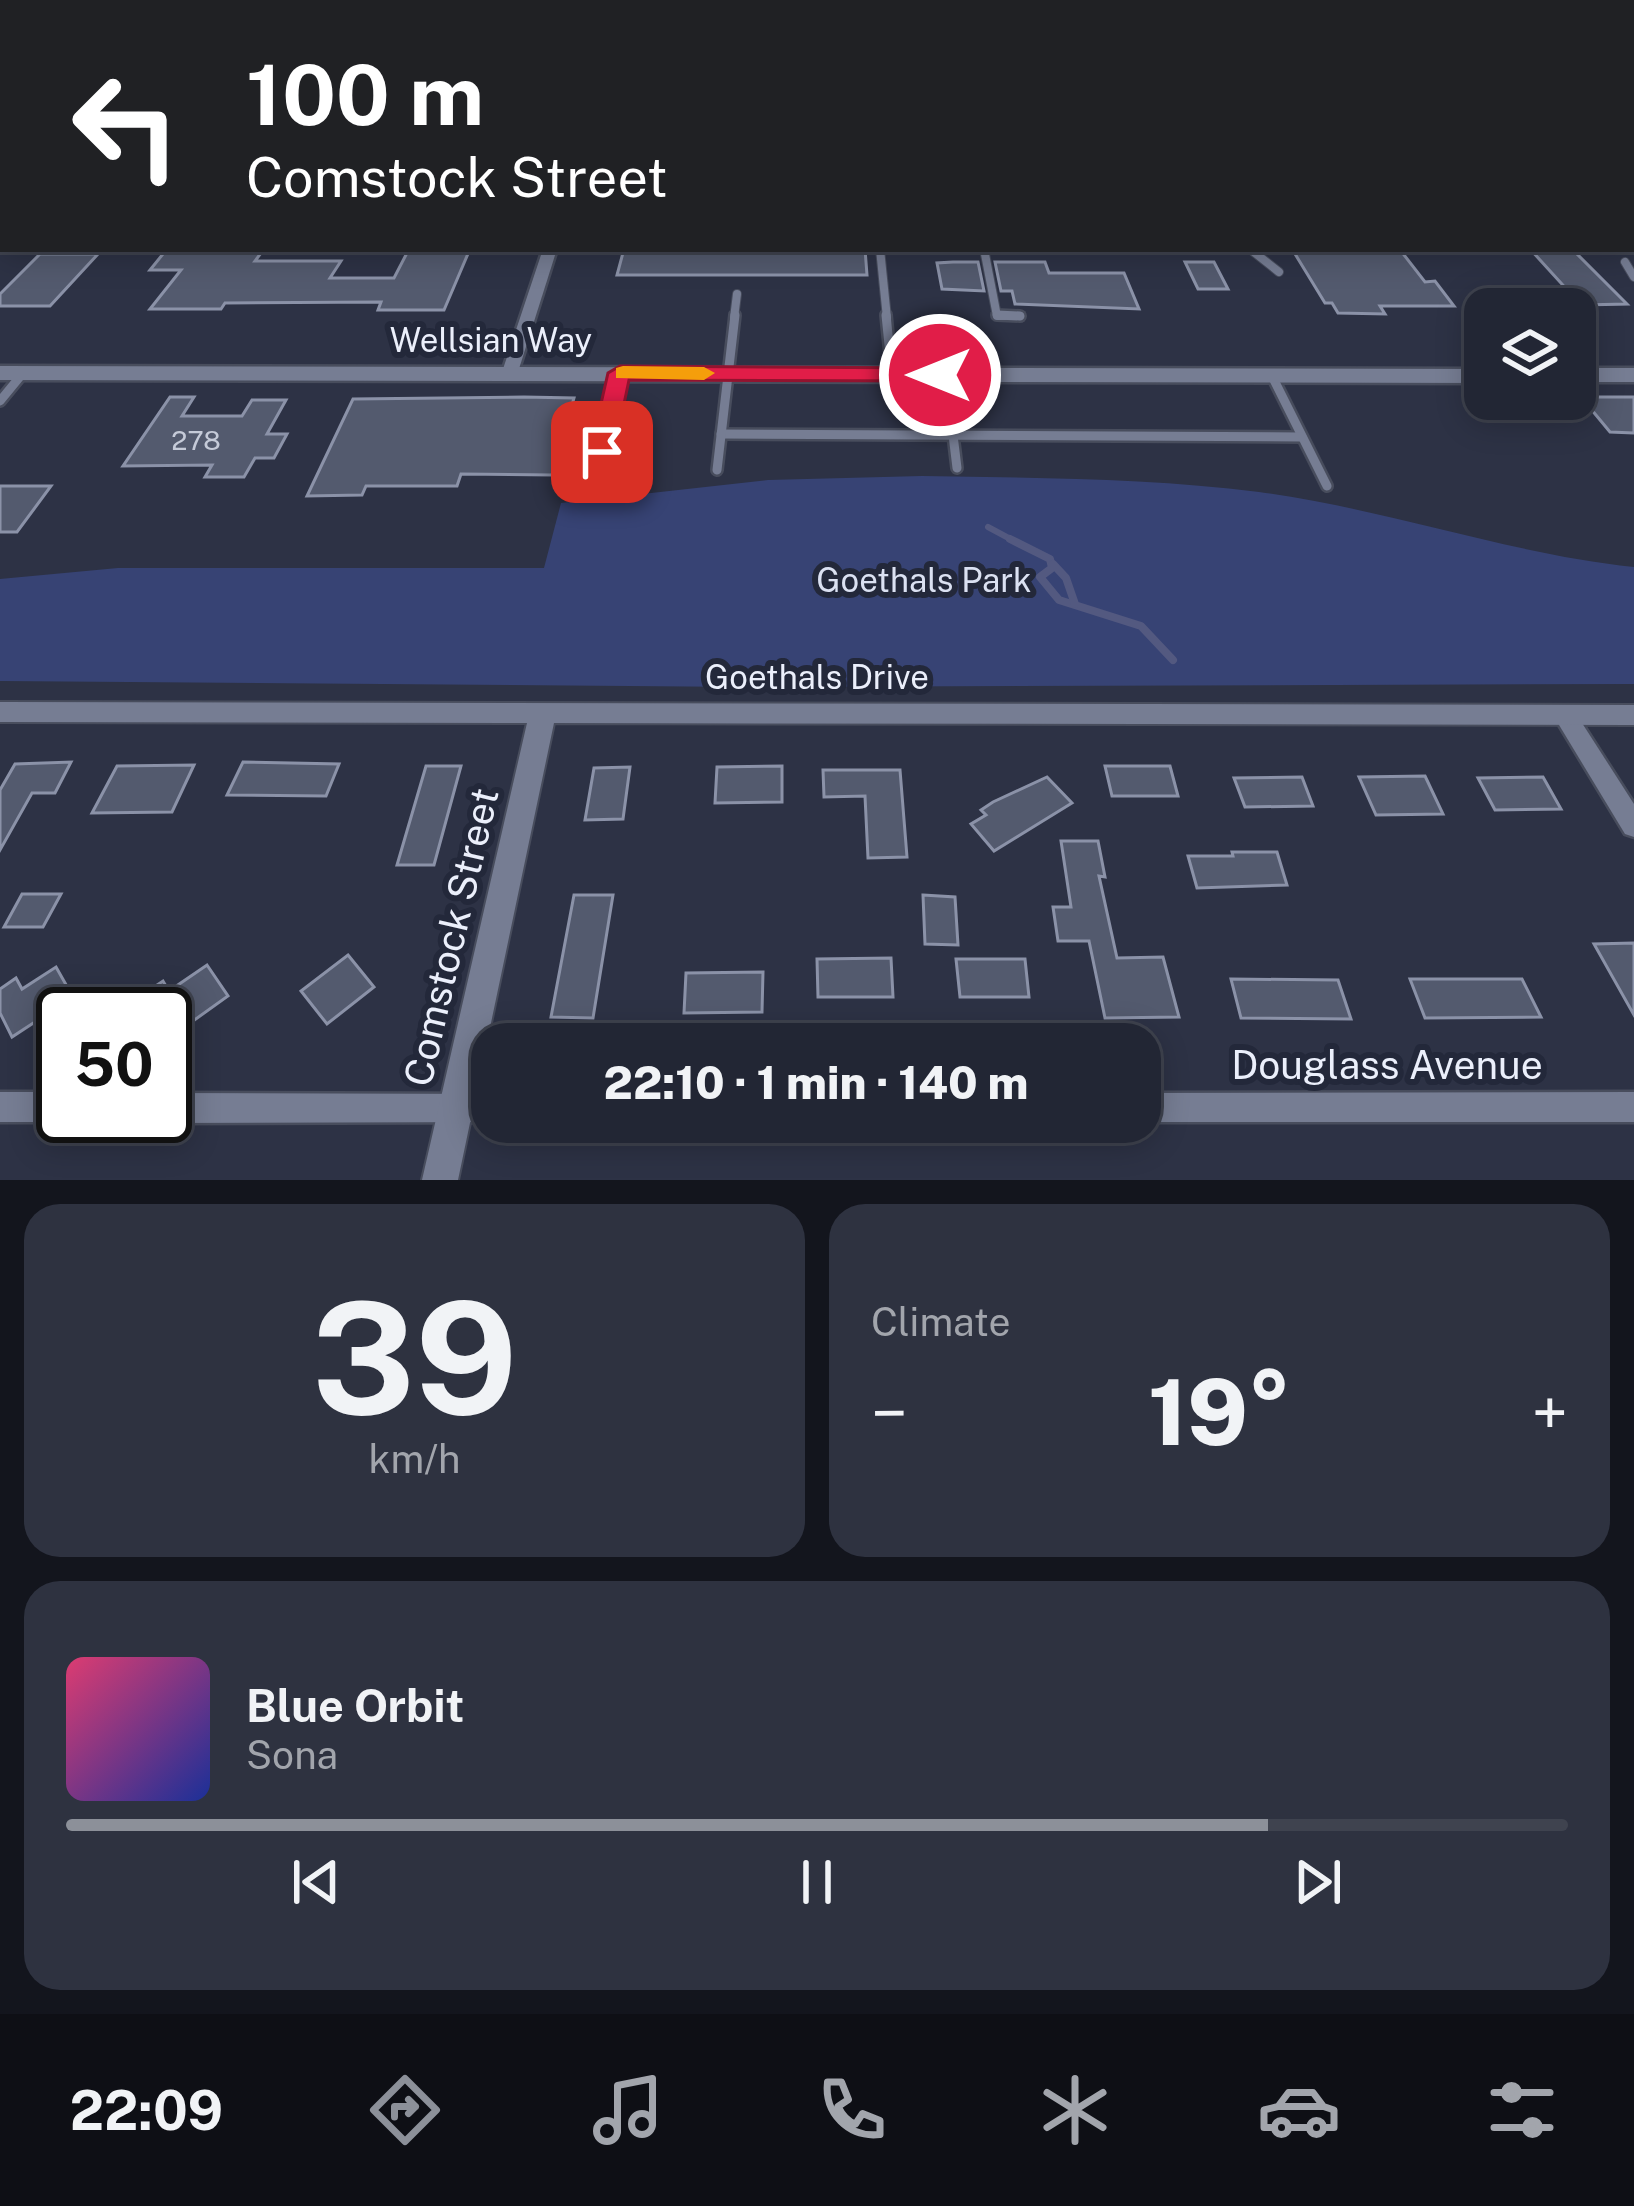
<!DOCTYPE html>
<html lang="en">
<head>
<meta charset="utf-8">
<style>
	body { margin:0; font-family:"Public Sans",sans-serif; background:#2e3240; color:#f1f3f6; height:100vh; display:flex; flex-direction:column; font-size:45px; white-space:nowrap }
	* { box-sizing:border-box; margin:0 }
	p { font-size:39px; color:#a2a5ac }
	.icon { flex:none; width:66px; height:66px; fill:none; stroke:currentColor; stroke-width:2; stroke-linecap:round; stroke-linejoin:round }
	.map { position:relative; height:1180px; overflow:hidden }
	.side { display:flex; flex-direction:column; gap:24px; padding:24px; background:#13151d; flex:1 }
	.side>* { flex:none }
	.guide { position:absolute; left:0px; top:0px; width:1635px; height:252px; box-shadow:0 6px 30px #0003,0 0 0 3px #3f434f; background:#202124; color:#fff; overflow:hidden }
	.controls { position:absolute; left:1464px; top:288px; display:grid; gap:24px }
	.controls a { display:grid; place-items:center; width:132px; height:132px; border-radius:24px; background:#222634; box-shadow:0 6px 30px #0003,0 0 0 3px #3f434f; font-size:60px }
	.speed { position:absolute; left:36px; top:987px; display:flex; gap:24px; font-size:60px; font-weight:700; text-align:center }
	.speed>* { display:grid; place-content:center; width:156px; height:156px; border-radius:50%; background:#222634; box-shadow:0 6px 30px #0003,0 0 0 3px #3f434f; line-height:1 }
	.speed .limit { border:6px solid #111; border-radius:18px; background:#fff; color:#111 }
	.pin { position:absolute; display:grid; place-items:center; width:102px; height:102px; color:#fff; margin:-51px; border-radius:24px; box-shadow:0 6px 18px #0006 }
	.me { position:absolute; width:132px; margin:-66px; rotate:270deg; stroke-linejoin:round; filter:drop-shadow(0 0 9px #0008) }
	.turn { display:flex; align-items:center; gap:42px; height:252px; padding:0 48px; font-size:54px }
	.turn .icon { width:156px; height:156px; stroke-width:2.5 }
	.turn b { display:block; font-size:84px; line-height:102px }
	.big { font-size:90px; font-weight:800; line-height:1.1 }
	.side .card { flex:1; display:flex; flex-direction:column; justify-content:center; gap:18px; min-width:0; padding:0 42px; border-radius:36px; background:#2e3240 }
	.side .dial { align-items:center; gap:0 }
	.dial b { font-size:156px; line-height:1 }
	.song { display:flex; align-items:center; gap:36px }
	.cover { width:144px; height:144px; border-radius:18px; background:linear-gradient(135deg,hsl(340 70% 55%),hsl(230 70% 35%)) }
	.played { height:12px; border-radius:6px; background:linear-gradient(90deg,#8c9099 80%,#3f434f 80%) }
	.keys { display:flex; justify-content:space-around; direction:ltr }
	.heat { display:flex; justify-content:space-between; align-items:center; font-size:66px; direction:ltr }
	.side .tiles { flex:1; display:grid; gap:24px; grid-template-columns:1fr 1fr }
	.card:last-child { grid-column:span 2 }
	.trip { position:absolute; left:471px; top:1023px; width:690px; height:120px; border-radius:36px; background:#222634; box-shadow:0 6px 30px #0003,0 0 0 3px #3f434f; font-weight:800; line-height:120px; text-align:center }
	.menu { display:flex; height:192px; justify-content:space-around; align-items:center; background:#0e0f15; color:#a2a5ac }
	.menu .icon { width:84px; height:84px }
	.menu .active { color:#8c9099 }
	.menu b { font-size:54px; color:#f1f3f6 }
	.map>svg:first-child { display:block }
</style>
</head>
<body>
<div class="map">
<svg width="1634" height="1180" viewBox="0 0 1634 1180">
	<rect width="100%" height="100%" fill="#2d3245"/>
	<!-- green -->
	<path fill="#374374" d="M922 476C1034 478 1148 478 1259 492 1387 509 1505 553 1634 567V684L747 687 0 681V579L118 568H544L561 503 768 480Z"/>
	<g fill="none" stroke-linecap="round" stroke-linejoin="round">
		<!-- stream-far1 -->
		<polyline stroke="#535980" stroke-width="6" points="988,527 1016,542"/>
		<!-- stream -->
		<g stroke="#535980" stroke-width="8">
			<polyline points="1010,539 1050,559 1052,568 1040,577 1059,600 1141,626 1173,660"/>
			<polyline points="1053,564 1066,578 1075,604"/>
		</g>
	</g>
	<!-- building -->
	<g fill="#535a6e" stroke="#8b92a8" stroke-width="3">
		<polygon points="167,249 264,249 255,261 341,261 330,278 394,278 409,249 470,249 444,310 378,310 381,302 225,303 221,309 150,309 181,270 150,270"/>
		<polygon points="624,249 865,249 867,275 617,275"/>
		<polygon points="1292,249 1401,251 1425,282 1435,281 1454,306 1380,306 1385,314 1338,313 1332,303 1325,303"/>
		<polygon points="1530,249 1572,249 1627,304 1581,305"/>
		<polygon points="40,254 98,254 50,306 0,306 0,294"/>
		<polygon points="953,262 978,262 984,291 942,289 937,263"/>
		<polygon points="995,262 1045,262 1049,273 1124,273 1139,309 1015,304 1012,291 1001,291"/>
		<polygon points="1185,262 1214,262 1228,289 1198,289"/>
		<polygon points="170,397 194,397 182,416 242,416 252,400 286,400 267,434 287,434 274,458 255,458 244,477 205,477 212,465 123,466"/>
		<polygon points="524,397 574,398 552,475 461,474 457,486 366,486 362,495 307,496 353,399"/>
		<polygon points="1581,397 1634,397 1634,433 1610,432"/>
		<polygon points="0,486 51,486 17,532 0,532"/>
		<polygon points="71,762 55,793 32,793 0,850 0,790 15,764"/>
		<polygon points="243,762 339,764 326,796 227,795"/>
		<polygon points="194,765 172,812 92,813 117,766"/>
		<polygon points="426,766 461,766 434,865 397,865"/>
		<polygon points="782,766 782,802 715,803 717,767"/>
		<polygon points="1105,766 1170,766 1178,796 1112,796"/>
		<polygon points="630,767 623,819 585,820 594,768"/>
		<polygon points="823,770 900,770 907,857 868,858 865,796 824,797"/>
		<polygon points="1425,776 1443,814 1376,815 1359,777"/>
		<polygon points="1047,777 1072,803 994,851 971,824 986,815 981,810 993,802"/>
		<polygon points="1302,777 1313,806 1245,807 1234,778"/>
		<polygon points="1543,777 1561,809 1495,810 1478,778"/>
		<polygon points="1061,841 1098,841 1105,877 1099,876 1117,958 1163,957 1179,1017 1105,1018 1089,941 1058,941 1053,907 1071,907"/>
		<polygon points="1232,852 1277,852 1287,885 1197,888 1188,856 1233,856"/>
		<polygon points="22,894 61,894 43,927 4,927"/>
		<polygon points="574,895 613,895 593,1018 551,1017"/>
		<polygon points="923,895 955,897 958,945 925,944"/>
		<polygon points="1634,943 1634,1015 1594,944"/>
		<polygon points="348,955 374,987 327,1024 301,991"/>
		<polygon points="891,958 893,997 818,997 817,959"/>
		<polygon points="956,959 1025,959 1029,997 960,997"/>
		<polygon points="207,965 228,996 165,1041 165,1014 136,1014 148,1006 142,995 163,981 169,991"/>
		<polygon points="56,967 73,997 12,1037 0,1013 0,989 16,978 22,989"/>
		<polygon points="763,972 762,1012 684,1013 686,973"/>
		<polygon points="1231,979 1338,980 1351,1019 1241,1018"/>
		<polygon points="1410,979 1522,979 1541,1017 1425,1018"/>
	</g>
	<g fill="none" stroke-linecap="round" stroke-linejoin="round">
		<!-- service-far1 casing -->
		<g stroke="#484d5d" stroke-width="10">
			<g id="service-far1">
				<polyline points="880,249 887,318"/>
				<polyline points="984,249 997,316 1020,316"/>
				<polyline points="1250,249 1279,272"/>
				<polyline points="1625,262 1634,277"/>
				<polyline points="734,318 737,294"/>
			</g>
		</g>
		<!-- service casing -->
		<g stroke="#484d5d" stroke-width="14">
			<g id="service">
				<polyline points="886,315 892,374"/>
				<polyline points="997,315 1020,316"/>
				<polyline points="1272,376 1327,486"/>
				<polyline points="0,401 23,373"/>
				<polyline points="721,434 1302,437"/>
				<polyline points="953,435 957,468"/>
				<polyline points="717,470 735,315"/>
			</g>
		</g>
		<!-- minor casing -->
		<g stroke="#484d5d" stroke-width="5">
			<g id="minor">
				<polygon points="126,0 136,0 135,3 125,3"/>
				<rect x="0" y="146" width="3" height="8"/>
				<polygon points="543,249 557,249 518,372 516,376 504,376 502,372"/>
				<polygon points="620,368 628,373 603,492 593,498 583,492 612,373"/>
				<polygon points="1565,706 1573,709 1634,804 1634,837 1625,834 1553,715 1557,709"/>
				<polygon points="0,1092 63,1092 63,1116 75,1116 63,1122 0,1122"/>
				<polygon points="1634,1092 1634,1122 1137,1122 1140,1122 1140,1093"/>
				<polygon points="165,1093 492,1094 492,1122 498,1122 165,1123 153,1116 165,1116"/>
			</g>
		</g>
		<!-- tertiary casing -->
		<g stroke="#484d5d" stroke-width="4">
			<g id="tertiary">
				<polygon points="3,14 3,22 0,23 0,15"/>
				<polygon points="0,702 1634,705 1634,725 554,723 458,1180 422,1180 527,723 0,722"/>
			</g>
		</g>
		<!-- secondary casing -->
		<g stroke="#484d5d" stroke-width="5">
			<g id="secondary">
				<polygon points="1178,0 1193,0 1195,3 1180,3"/>
				<polygon points="1632,142 1634,143 1634,153 1632,152"/>
				<polygon points="0,366 1485,369 1485,383 0,380"/>
				<rect x="1575" y="368" width="59" height="14"/>
			</g>
		</g>
		<!-- service-far1 -->
		<use href="#service-far1" stroke="#767d93" stroke-width="8"/>
		<!-- service -->
		<use href="#service" stroke="#767d93" stroke-width="9"/>
		<!-- minor -->
		<use href="#minor" fill="#767d93" fill-rule="evenodd"/>
		<!-- tertiary -->
		<use href="#tertiary" fill="#767d93" fill-rule="evenodd"/>
		<!-- secondary -->
		<use href="#secondary" fill="#767d93" fill-rule="evenodd"/>
	</g>
	<!-- route -->
	<polygon fill="#e11d48" stroke="#92132f" stroke-width="3" points="620,366 940,368 951,375 940,381 629,380 614,452 602,459 590,452 608,373"/>
	<!-- slow -->
	<polygon fill="#f59e0b" points="623,366 704,367 715,373 704,380 616,378 616,368"/>
	<g text-anchor="middle" dominant-baseline="central" stroke-width="12" stroke-linejoin="round" paint-order="stroke">
		<!-- number labels -->
		<g font-size="27" fill="#c5cad8">
			<text x="196" y="440">278</text>
		</g>
		<!-- street labels -->
		<g font-size="33" fill="#ebeffb" stroke="#23283a">
			<text x="491" y="340">Wellsian Way</text>
			<text x="817" y="677">Goethals Drive</text>
		</g>
		<!-- park labels -->
		<g font-size="33" fill="#dbe1f2" stroke="#23283a">
			<text x="924" y="580">Goethals Park</text>
		</g>
		<!-- near-street labels -->
		<g font-size="39" fill="#ebeffb" stroke="#23283a">
			<text transform="translate(451 937) rotate(-77)">Comstock Street</text>
			<text x="1387" y="1065">Douglass Avenue</text>
		</g>
	</g>
</svg>
<div class="controls">
<a><svg class="icon" aria-label="layers" viewBox="0 0 24 24"><path d="M12 4l9 5-9 5-9-5zM3 14l9 5 9-5"/></svg></a>
</div>
<div class="speed"><div class="limit">50</div></div>
<div class="pin" style="left:602px;top:452px;background:#d93025"><svg class="icon" aria-label="arrive" viewBox="0 0 24 24"><path d="M6 21V4h12l-3 4 3 4H6"/></svg></div>
<svg class="me" style="left:940px;top:375px" viewBox="-20 -20 40 40"><circle r="17" fill="#e11d48" stroke="#fff" stroke-width="3"/><path d="M0-11L8 9 0 5-8 9z" fill="#fff"/></svg>
<div class="trip">22:10 · 1 min · 140 m</div>
<div class="guide">
<div class="turn"><svg class="icon" aria-label="left" viewBox="0 0 24 24"><path d="M17 20v-9H6M10 6l-5 5 5 5"/></svg><div><b>100 m</b>Comstock Street</div></div>
</div>
</div>
<section class="side">
<div class="tiles">
<div class="card dial"><b>39</b><p>km/h</p></div>
<div class="card"><p>Climate</p>
<div class="heat"><a>−</a><b class="big">19°</b><a>+</a></div>
</div>
<div class="card">
<div class="song"><i class="cover"></i><div><b>Blue Orbit</b><p>Sona</p></div></div>
<div class="played"></div>
<div class="keys"><svg class="icon" aria-label="previous" viewBox="0 0 24 24"><path d="M18 5L8 12l10 7zM5 5v14"/></svg><svg class="icon" aria-label="pause" viewBox="0 0 24 24"><path d="M8 5v14M16 5v14"/></svg><svg class="icon" aria-label="next" viewBox="0 0 24 24"><path d="M6 5l10 7-10 7zM19 5v14"/></svg></div>
</div>
</div>
</section>
<nav class="menu">
<b>22:09</b>
<svg class="icon active" aria-label="directions" viewBox="0 0 24 24"><path d="M12 3l9 9-9 9-9-9zM9 14v-3h6M13 9l2 2-2 2"/></svg>
<svg class="icon" aria-label="music" viewBox="0 0 24 24"><path d="M9 18V5l10-2v13"/><circle cx="6" cy="18" r="3"/><circle cx="16" cy="16" r="3"/></svg>
<svg class="icon" aria-label="phone" viewBox="0 0 24 24"><path d="M5 4h4l2 5-3 2q2 4 5 5l2-3 5 2v4C11 20 4 13 5 4z"/></svg>
<svg class="icon" aria-label="climate" viewBox="0 0 24 24"><path d="M12 3v18M4 7l16 10M4 17L20 7"/></svg>
<svg class="icon" aria-label="car" viewBox="0 0 24 24"><path d="M5 17H2v-5l4-1 3-4h7l3 4 3 1v5h-3M9 17h6M6 11h13"/><circle cx="7" cy="17" r="2"/><circle cx="17" cy="17" r="2"/></svg>
<svg class="icon" aria-label="filters" viewBox="0 0 24 24"><path d="M4 7h16M4 17h16"/><circle cx="9" cy="7" r="2"/><circle cx="15" cy="17" r="2"/></svg>
</nav>
</body>
</html>
